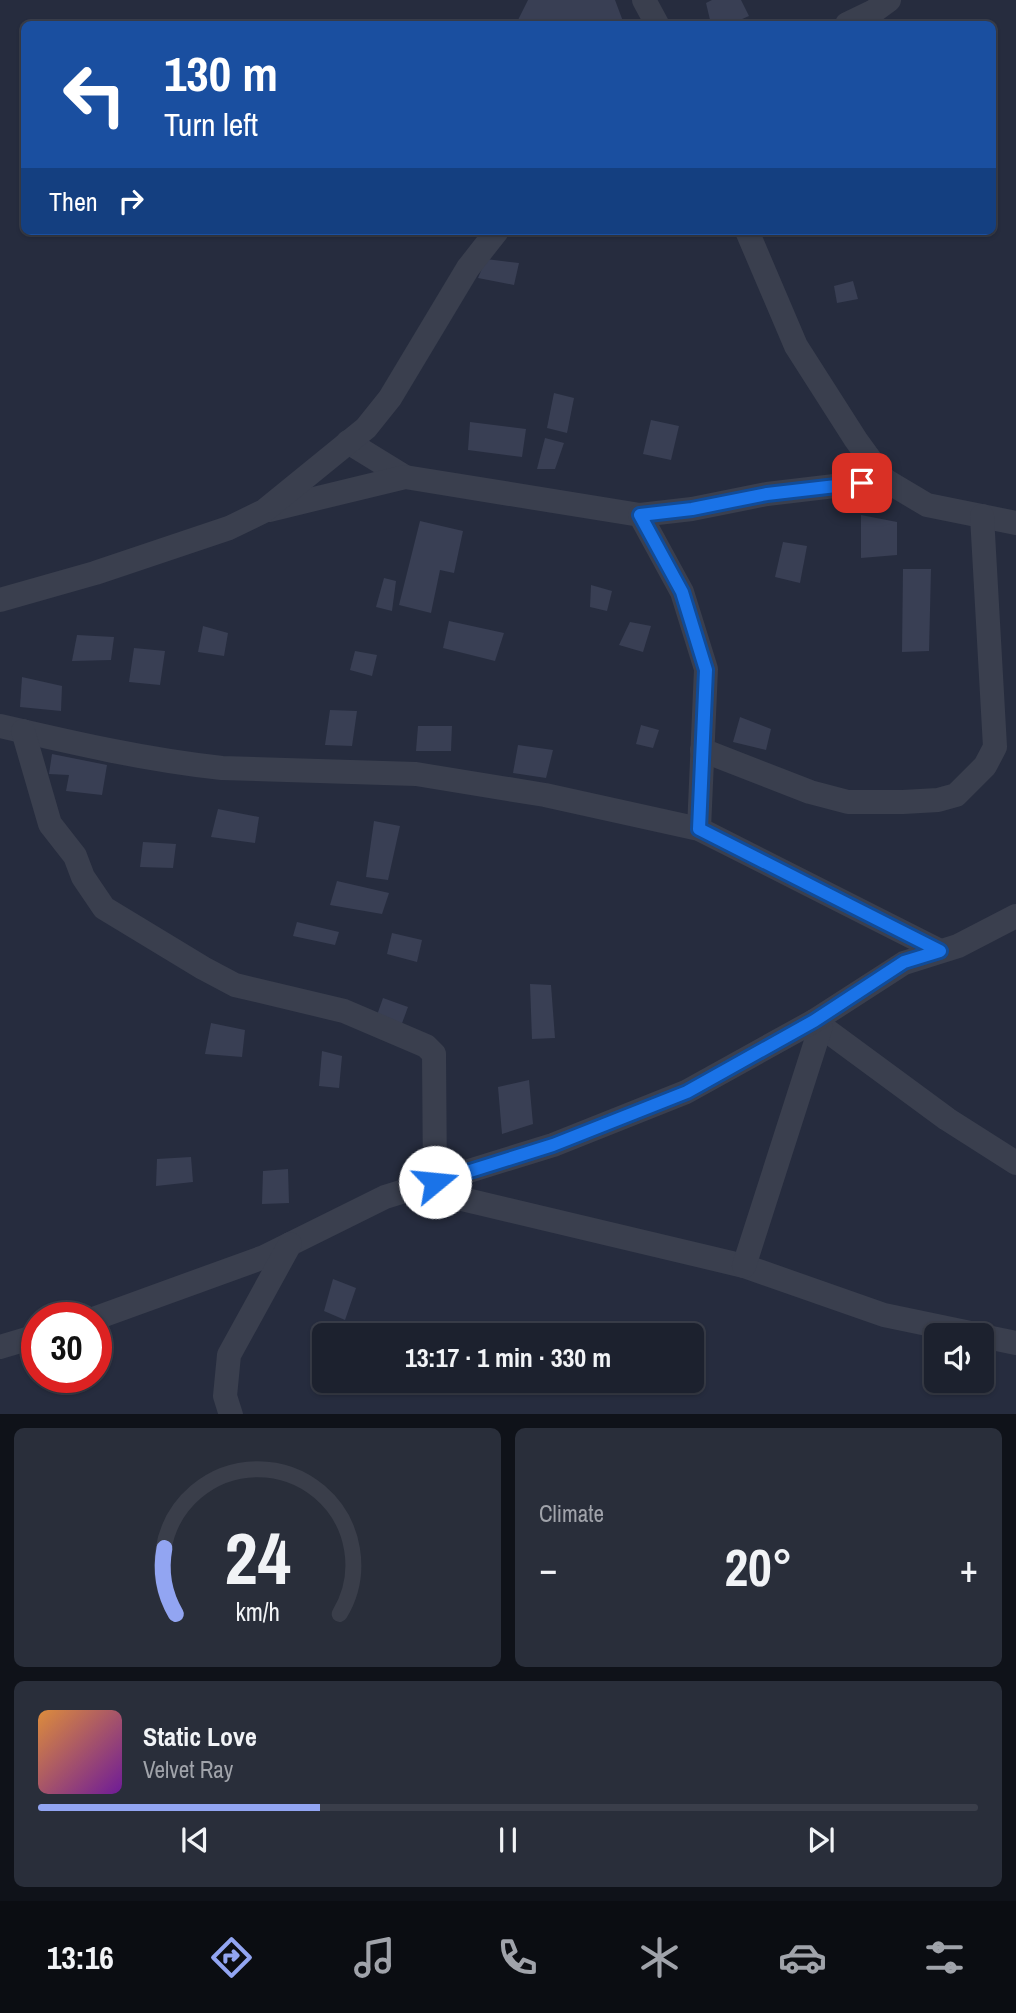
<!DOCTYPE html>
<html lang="en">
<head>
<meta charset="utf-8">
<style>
	body { margin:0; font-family:"Archivo Narrow",sans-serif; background:#292e3a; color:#f1f3f6; height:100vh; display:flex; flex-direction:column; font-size:26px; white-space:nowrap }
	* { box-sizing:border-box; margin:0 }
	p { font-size:23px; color:#a0a3aa }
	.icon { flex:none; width:38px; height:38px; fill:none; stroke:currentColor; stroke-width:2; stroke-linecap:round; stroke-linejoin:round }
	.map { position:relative; height:1414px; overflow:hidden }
	.panel { display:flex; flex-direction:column; gap:14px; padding:14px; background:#0f1219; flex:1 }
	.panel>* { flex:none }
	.guide { position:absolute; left:21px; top:21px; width:975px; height:214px; border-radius:10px; box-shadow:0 2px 5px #0004,0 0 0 2px #3a3e4a; background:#1a4fa0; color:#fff; overflow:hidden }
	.fabs { position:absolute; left:924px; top:1323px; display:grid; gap:14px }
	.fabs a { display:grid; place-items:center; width:70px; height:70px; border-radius:10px; background:#1c212e; box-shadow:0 2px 5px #0004,0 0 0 2px #3a3e4a; font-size:35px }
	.speed { position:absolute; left:21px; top:1302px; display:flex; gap:14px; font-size:35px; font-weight:700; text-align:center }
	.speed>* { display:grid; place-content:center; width:91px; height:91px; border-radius:50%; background:#1c212e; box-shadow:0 2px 5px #0004,0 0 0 2px #3a3e4a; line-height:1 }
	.speed .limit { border:10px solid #d22; background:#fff; color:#111 }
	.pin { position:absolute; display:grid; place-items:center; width:60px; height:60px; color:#fff; margin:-30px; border-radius:14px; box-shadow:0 4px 10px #0006 }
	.me { position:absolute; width:77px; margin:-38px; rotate:73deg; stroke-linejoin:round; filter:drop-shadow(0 0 5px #0008) }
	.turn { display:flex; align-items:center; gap:24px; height:147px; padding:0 28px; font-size:32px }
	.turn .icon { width:91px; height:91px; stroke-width:2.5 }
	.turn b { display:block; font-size:49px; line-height:60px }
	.then { display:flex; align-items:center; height:66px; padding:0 28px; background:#0003; gap:14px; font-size:26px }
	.big { font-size:52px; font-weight:700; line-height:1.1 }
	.panel .tile { flex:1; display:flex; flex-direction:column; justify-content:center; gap:10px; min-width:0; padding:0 24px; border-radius:10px; background:#292e3a }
	.panel .dial { align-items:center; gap:0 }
	.dial svg { height:182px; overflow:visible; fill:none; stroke:#3a3e4a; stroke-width:7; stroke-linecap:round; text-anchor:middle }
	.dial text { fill:#f1f3f6; stroke:none }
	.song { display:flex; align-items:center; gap:21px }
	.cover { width:84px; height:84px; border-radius:10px; background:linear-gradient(135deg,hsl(30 70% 55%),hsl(280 70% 35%)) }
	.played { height:7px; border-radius:4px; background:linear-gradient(90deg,#92a5f2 30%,#3a3e4a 30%) }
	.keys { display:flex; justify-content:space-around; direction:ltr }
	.heat { display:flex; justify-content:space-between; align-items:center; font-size:38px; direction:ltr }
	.panel .tiles { flex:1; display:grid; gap:14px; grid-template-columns:1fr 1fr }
	.tile:last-child { grid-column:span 2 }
	.trip { position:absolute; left:312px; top:1323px; width:392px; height:70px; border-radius:10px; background:#1c212e; box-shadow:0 2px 5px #0004,0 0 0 2px #3a3e4a; font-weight:700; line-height:70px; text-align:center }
	.menu { display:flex; height:112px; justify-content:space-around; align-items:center; background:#0b0d12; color:#a0a3aa }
	.menu .icon { width:49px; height:49px }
	.menu .active { color:#92a5f2 }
	.menu b { font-size:32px; color:#f1f3f6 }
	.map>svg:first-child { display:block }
</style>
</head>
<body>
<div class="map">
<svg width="1016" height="1415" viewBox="0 0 1016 1415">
	<rect width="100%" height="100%" fill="#262c3e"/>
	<!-- building -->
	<g fill="#393f54">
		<polygon points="528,0 615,0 624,24 517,22"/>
		<polygon points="712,0 741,0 749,16 731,24 711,24 706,3"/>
		<polygon points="486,259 519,263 514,285 478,278"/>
		<polygon points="853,281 858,299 837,303 834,286"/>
		<polygon points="554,393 574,398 567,433 547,428"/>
		<polygon points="651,420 679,426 671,460 643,454"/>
		<polygon points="470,422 526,429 522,457 468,450"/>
		<polygon points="545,438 564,443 555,469 537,469"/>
		<polygon points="861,515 897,522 897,555 861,558"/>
		<polygon points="420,521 463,531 454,573 440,570 431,613 399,605"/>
		<polygon points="783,542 807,546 800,583 775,577"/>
		<polygon points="903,569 931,569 929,651 902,652"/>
		<polygon points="384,578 396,581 392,611 376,607"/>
		<polygon points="591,585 612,591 607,611 590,607"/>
		<polygon points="449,621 504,633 495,661 443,648"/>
		<polygon points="630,622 651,626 643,652 619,645"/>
		<polygon points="203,626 228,633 224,656 198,652"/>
		<polygon points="77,635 114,637 111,660 72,661"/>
		<polygon points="134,648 165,651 160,685 129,682"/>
		<polygon points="355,651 377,655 372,676 350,670"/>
		<polygon points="22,677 62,686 61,711 20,707"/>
		<polygon points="330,710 357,711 352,746 325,745"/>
		<polygon points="740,717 771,729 766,750 733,742"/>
		<polygon points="641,725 659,730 653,748 636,744"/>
		<polygon points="418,726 452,726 451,751 416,751"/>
		<polygon points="518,745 553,750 546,778 513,773"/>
		<polygon points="52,754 107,765 102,795 66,791 69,775 49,774"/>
		<polygon points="218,809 259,817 255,843 211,837"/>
		<polygon points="374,821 400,826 388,880 366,877"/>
		<polygon points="143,842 176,844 173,868 140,867"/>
		<polygon points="337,881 389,893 382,914 330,905"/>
		<polygon points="297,922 339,932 335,945 293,936"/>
		<polygon points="392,933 422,940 417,962 387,954"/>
		<polygon points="530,984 551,985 555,1038 532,1039"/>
		<polygon points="383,998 408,1007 401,1026 376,1018"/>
		<polygon points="211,1023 245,1030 242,1057 205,1054"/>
		<polygon points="322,1051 342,1056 339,1088 319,1086"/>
		<polygon points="529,1080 533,1124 502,1134 498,1087"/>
		<polygon points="191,1157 193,1182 156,1186 157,1159"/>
		<polygon points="288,1169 289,1203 262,1204 263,1171"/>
		<polygon points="333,1279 356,1288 345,1320 324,1311"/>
	</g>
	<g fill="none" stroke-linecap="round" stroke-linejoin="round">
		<!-- street -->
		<g stroke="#3a3f4e" stroke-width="24">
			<polyline points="644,0 657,24"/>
			<polyline points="847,24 874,11 889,0"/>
			<polyline points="747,231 796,346 856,440 885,480 927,505 1016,523"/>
			<polyline points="348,442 405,477"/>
			<polyline points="269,510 405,477 640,515 692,509 767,494 885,480"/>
			<polyline points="640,515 682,592 706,669 699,829"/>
			<polyline points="0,600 95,573 229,528 264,511 366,428 390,398 468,268 497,231"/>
			<path d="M0 726C73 743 147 760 222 768L416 774 545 795 699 829 940 951"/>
			<polyline points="23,731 50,824 75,856 83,877 104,908 203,968 235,985 344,1011 426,1046 434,1054 435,1182"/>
			<polyline points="702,750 810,792 848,802 903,802 938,800 956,795 985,766 995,747 982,516"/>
			<polyline points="814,1021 947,1119 1016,1163"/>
			<polyline points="416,1188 744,1266 884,1315 980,1335"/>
			<polyline points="744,1266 821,1026"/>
			<polyline points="96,1318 264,1257 385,1197 553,1145 686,1092 814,1021 904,963 958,946 1016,916"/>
			<polyline points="982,1336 1016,1343"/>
			<polyline points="0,1347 37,1336"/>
			<polyline points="231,1415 225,1396 229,1355 290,1244"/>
		</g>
	</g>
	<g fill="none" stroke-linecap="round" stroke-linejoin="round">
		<!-- route casing -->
		<g stroke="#114b97" stroke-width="18">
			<polyline id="route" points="435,1182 553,1145 687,1092 814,1021 904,962 940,951 699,829 706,670 682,592 640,515 692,509 767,494 862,483"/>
		</g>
		<!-- route -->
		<use href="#route" stroke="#1a73e8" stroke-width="12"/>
	</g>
</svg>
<div class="fabs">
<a><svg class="icon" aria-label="sound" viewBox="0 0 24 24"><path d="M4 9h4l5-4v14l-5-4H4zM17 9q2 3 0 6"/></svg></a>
</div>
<div class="speed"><div class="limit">30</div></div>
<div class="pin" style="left:862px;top:483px;background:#d93025"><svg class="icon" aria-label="arrive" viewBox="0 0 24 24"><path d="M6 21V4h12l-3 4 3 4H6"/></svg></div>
<svg class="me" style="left:435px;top:1182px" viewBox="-20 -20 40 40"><circle r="19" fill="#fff"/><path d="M0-13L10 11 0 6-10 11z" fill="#1a73e8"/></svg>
<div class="trip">13:17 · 1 min · 330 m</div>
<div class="guide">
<div class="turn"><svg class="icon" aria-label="left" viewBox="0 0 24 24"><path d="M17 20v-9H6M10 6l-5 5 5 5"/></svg><div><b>130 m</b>Turn left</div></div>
<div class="then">Then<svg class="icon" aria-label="right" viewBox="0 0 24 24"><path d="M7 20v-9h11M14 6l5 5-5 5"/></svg></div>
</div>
</div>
<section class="panel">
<div class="tiles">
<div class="tile dial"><svg viewBox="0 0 100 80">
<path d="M14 69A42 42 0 1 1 86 69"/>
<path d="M14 69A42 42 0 0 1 9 40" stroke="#92a5f2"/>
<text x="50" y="56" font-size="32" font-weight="700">24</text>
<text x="50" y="72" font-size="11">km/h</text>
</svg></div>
<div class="tile"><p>Climate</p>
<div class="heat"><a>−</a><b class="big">20°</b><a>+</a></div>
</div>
<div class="tile">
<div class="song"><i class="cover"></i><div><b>Static Love</b><p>Velvet Ray</p></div></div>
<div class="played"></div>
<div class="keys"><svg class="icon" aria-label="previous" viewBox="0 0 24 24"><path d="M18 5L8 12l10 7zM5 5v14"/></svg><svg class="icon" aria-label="pause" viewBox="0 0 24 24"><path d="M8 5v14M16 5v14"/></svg><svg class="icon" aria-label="next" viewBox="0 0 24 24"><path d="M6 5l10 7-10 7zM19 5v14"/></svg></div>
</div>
</div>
</section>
<nav class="menu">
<b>13:16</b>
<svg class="icon active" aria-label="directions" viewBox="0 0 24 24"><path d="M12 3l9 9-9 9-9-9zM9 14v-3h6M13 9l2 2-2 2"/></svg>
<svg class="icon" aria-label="music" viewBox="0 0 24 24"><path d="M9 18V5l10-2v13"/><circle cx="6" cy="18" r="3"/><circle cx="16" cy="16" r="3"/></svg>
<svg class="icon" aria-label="phone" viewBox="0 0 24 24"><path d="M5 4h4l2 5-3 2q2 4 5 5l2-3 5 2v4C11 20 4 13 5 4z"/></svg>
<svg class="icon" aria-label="climate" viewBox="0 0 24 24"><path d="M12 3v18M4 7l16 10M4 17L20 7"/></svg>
<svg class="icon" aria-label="car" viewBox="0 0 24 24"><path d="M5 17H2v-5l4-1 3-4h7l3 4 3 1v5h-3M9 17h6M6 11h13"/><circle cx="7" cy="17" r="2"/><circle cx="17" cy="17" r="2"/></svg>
<svg class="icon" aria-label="filters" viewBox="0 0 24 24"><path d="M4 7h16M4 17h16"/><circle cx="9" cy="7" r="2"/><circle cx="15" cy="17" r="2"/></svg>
</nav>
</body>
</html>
